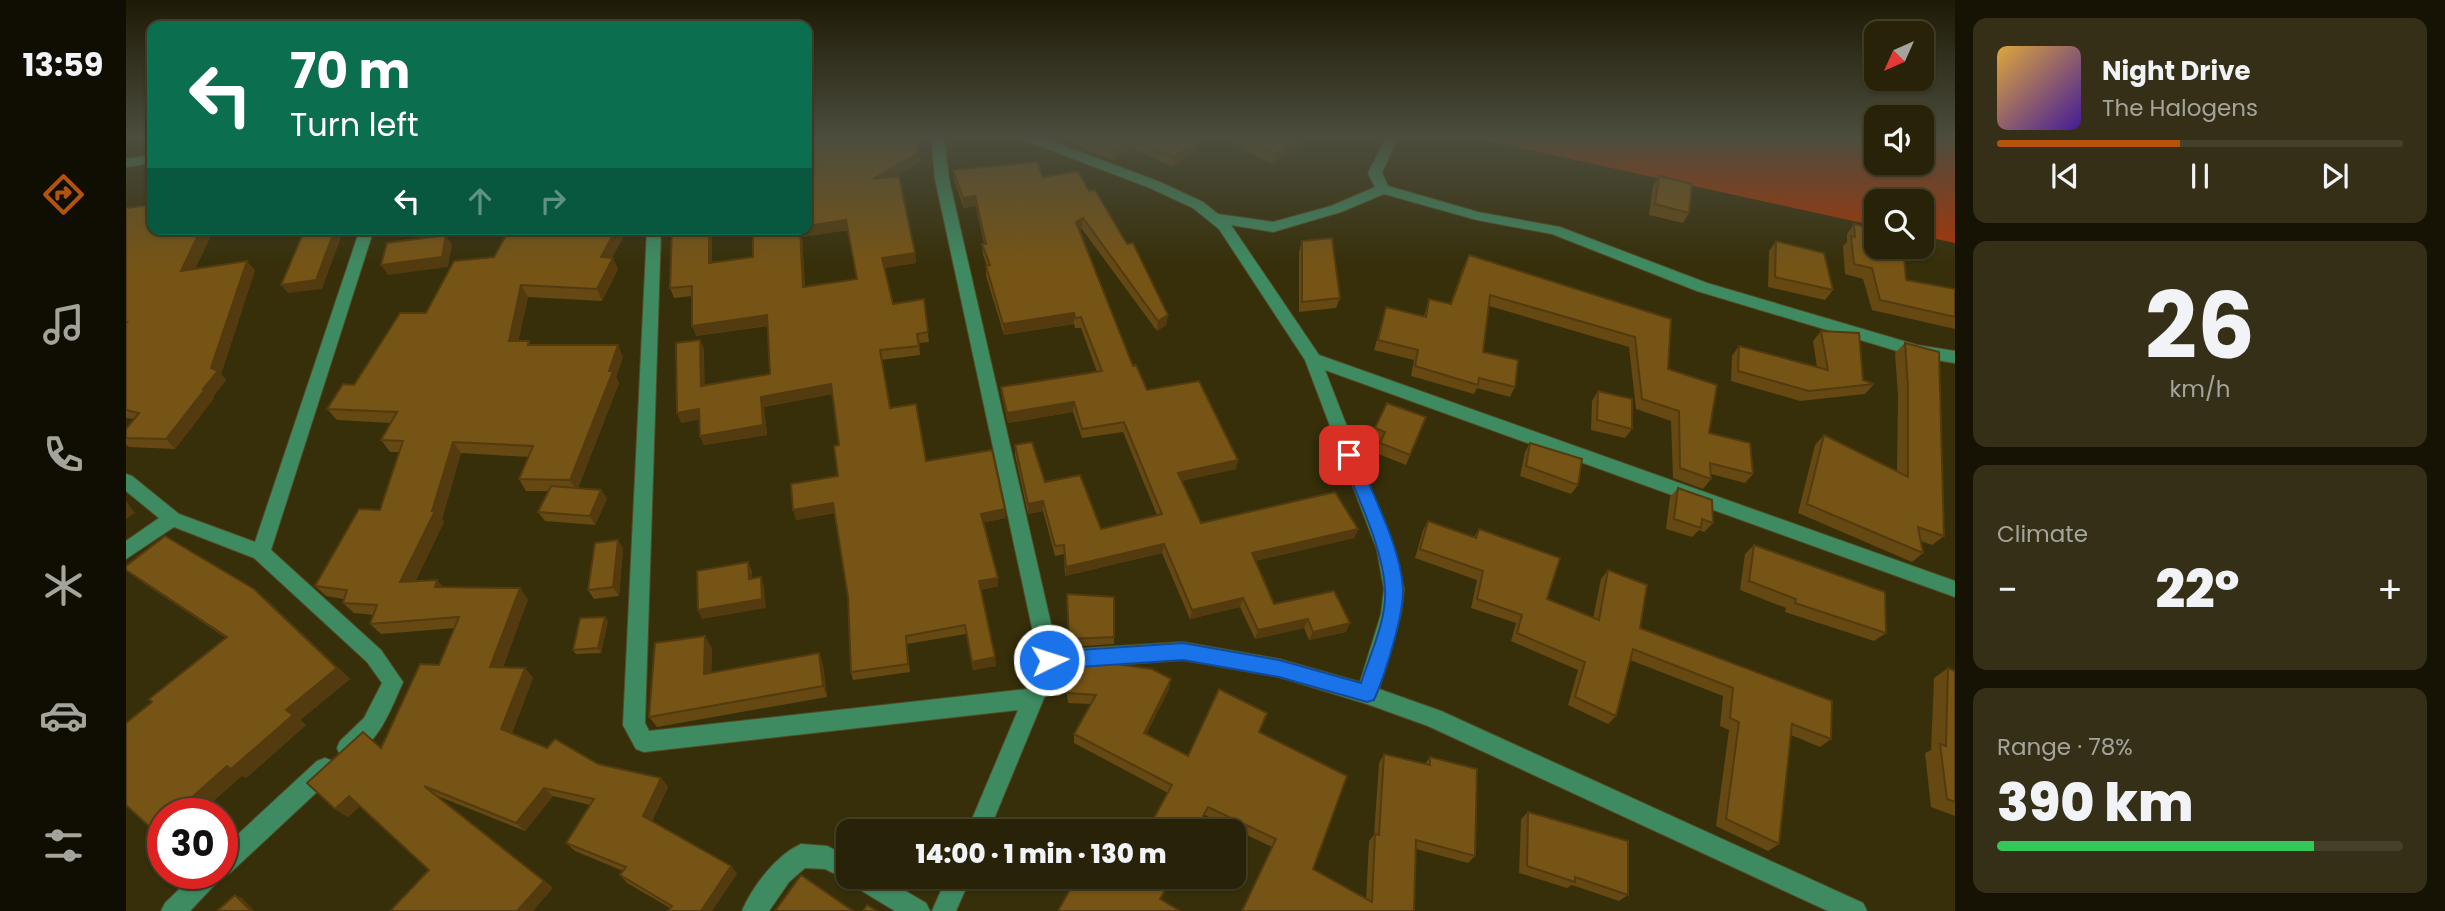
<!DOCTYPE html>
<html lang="en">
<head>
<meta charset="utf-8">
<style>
	body { margin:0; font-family:Poppins,sans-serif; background:#342f16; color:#f1f3f6; height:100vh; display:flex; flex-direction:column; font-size:26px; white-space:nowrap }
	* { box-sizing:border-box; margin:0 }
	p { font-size:23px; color:#a5a49c }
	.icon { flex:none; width:38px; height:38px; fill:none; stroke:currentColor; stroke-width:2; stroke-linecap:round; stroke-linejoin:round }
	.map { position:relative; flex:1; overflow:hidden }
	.sheet { display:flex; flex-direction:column; gap:18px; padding:18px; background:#161304; width:490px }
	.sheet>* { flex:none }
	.guide { position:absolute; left:21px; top:21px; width:665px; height:214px; border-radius:14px; box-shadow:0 2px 5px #0004,0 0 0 2px #444029; background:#0b6e4f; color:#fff; overflow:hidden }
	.needle { width:46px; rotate:225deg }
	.fabs { position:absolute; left:1738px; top:21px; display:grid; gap:14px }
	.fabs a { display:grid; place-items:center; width:70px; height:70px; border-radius:14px; background:#282308; box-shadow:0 2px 5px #0004,0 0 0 2px #444029; font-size:35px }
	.speed { position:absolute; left:21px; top:798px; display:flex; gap:14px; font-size:35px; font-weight:700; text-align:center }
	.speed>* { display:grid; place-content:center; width:91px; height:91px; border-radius:50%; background:#282308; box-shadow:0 2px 5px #0004,0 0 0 2px #444029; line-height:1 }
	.speed .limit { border:10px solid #d22; background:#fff; color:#111 }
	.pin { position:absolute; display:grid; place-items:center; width:60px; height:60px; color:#fff; margin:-30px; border-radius:14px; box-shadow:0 4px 10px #0006 }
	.me { position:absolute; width:77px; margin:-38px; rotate:86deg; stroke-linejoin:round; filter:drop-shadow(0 0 5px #0008) }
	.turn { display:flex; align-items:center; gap:24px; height:147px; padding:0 28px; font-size:32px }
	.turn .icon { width:91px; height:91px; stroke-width:2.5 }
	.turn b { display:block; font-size:49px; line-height:60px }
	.lanes { display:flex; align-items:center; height:66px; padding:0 28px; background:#0003; justify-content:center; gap:35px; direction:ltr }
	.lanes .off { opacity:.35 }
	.big { font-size:52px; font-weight:800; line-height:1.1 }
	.sheet .tile { flex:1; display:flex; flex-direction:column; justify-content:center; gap:10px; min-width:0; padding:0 24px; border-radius:14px; background:#342f16 }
	.sheet .dial { align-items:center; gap:0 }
	.dial b { font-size:91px; line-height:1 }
	.song { display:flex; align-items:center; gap:21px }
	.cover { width:84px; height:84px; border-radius:10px; background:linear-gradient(135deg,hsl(40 70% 55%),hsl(260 70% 35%)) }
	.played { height:7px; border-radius:4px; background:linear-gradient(90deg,#b45309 45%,#444029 45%) }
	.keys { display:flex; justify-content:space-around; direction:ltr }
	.heat { display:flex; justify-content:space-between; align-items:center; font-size:38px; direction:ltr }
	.charge { height:10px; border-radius:5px; background:linear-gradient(90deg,#34c759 78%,#444029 0) }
	.trip { position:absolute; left:710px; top:819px; width:410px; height:70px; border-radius:14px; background:#282308; box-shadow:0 2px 5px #0004,0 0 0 2px #444029; font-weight:800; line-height:70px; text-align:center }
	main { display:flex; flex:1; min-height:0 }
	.tab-bar { display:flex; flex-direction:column; width:126px; justify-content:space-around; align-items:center; background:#100e03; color:#a5a49c }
	.tab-bar .icon { width:49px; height:49px }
	.tab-bar .selected { color:#b45309 }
	.tab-bar b { font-size:32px; color:#f1f3f6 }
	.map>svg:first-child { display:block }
</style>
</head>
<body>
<main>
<nav class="tab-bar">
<b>13:59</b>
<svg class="icon selected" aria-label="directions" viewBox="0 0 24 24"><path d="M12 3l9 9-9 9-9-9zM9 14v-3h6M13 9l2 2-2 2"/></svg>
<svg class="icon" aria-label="music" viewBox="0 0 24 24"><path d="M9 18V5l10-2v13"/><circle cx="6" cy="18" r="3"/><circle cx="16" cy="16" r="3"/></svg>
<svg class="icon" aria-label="phone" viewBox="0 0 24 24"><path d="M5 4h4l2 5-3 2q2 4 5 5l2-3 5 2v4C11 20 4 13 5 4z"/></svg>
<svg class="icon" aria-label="climate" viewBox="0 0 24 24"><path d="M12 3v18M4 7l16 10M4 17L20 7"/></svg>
<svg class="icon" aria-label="car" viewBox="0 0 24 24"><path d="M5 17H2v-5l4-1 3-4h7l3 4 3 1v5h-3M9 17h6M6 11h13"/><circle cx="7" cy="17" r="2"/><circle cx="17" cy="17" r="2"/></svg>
<svg class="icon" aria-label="filters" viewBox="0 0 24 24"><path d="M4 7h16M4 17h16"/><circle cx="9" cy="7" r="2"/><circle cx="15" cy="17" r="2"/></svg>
</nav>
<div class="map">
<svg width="1829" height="911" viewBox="0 0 1829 911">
	<rect width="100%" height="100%" fill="#362f0a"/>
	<!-- forest -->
	<polygon fill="#aa3505" points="1345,137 1750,137 1750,163 1796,163 1796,137 1829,137 1829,243 1796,236 1796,201 1750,201 1750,226"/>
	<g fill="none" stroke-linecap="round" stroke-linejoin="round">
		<!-- minor casing -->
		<g stroke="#524b26" stroke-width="2">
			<g id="minor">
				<polygon points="805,137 818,137 823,179 931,650 1057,642 1153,659 1234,682 1255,614 1258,589 1251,550 1179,360 1093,229 1067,208 1024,188 898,140 897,137 914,137 1034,182 1077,202 1092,214 1147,222 1205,206 1249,187 1242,173 1260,137 1272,137 1256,173 1262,186 1352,212 1434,227 1581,283 1791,345 1829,351 1829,363 1791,357 1571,291 1426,234 1351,220 1258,194 1215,212 1147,232 1105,225 1193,355 1829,581 1829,597 1199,370 1269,550 1278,589 1275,614 1253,689 1315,711 1737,903 1741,911 1702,911 1302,726 1241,704 1153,677 1057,660 930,669 863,831 841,831 892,710 518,752 510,749 497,725 521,229 535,229 519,723 523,731 901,689 913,660 809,179"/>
				<polygon points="26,155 26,163 0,167 0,159"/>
				<path d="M234 229H248L145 550 255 650 277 682C265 709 252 746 222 758L214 755 211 748 214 741 238 718 256 683 241 662 128 558 48 527 0 559V541L33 518 0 491V474L6 476 53 514 129 542Z"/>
				<polygon points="199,758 207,761 210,769 207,777 104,873 97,876 64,911 35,911 39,903 70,873 96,873 96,849 191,761"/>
				<path d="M675 844 701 846 723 857V877H756L800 903 804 911H769L726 885 724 881 699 869 679 868 663 882 643 911H616C626 887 650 855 675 844Z"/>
				<polygon points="821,877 845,877 830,911 806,911"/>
			</g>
		</g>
		<!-- minor -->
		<use href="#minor" fill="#3e8b62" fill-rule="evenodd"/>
	</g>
	<!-- wall -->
	<g fill="#654812" fill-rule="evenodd">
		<polygon points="949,137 1065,137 1070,150 1046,167 1007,148 988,161 949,145"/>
		<polygon points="1110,137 1175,137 1174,144 1146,164 1109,144"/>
		<path d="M793 152 794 162 769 177 789 253 790 263 758 268 767 304 798 299 803 342 793 343 794 355 755 360 764 408 800 461 880 518 857 522 872 586 855 590 870 666 847 670 840 634 781 644 784 672 727 680 725 672 722 597 708 513 670 520 712 476 713 445 706 394 638 407 641 435 578 445 574 436 573 419 555 423 578 349V386L644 374 642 326 570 336 566 296 548 298 544 288 586 229V262L627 257ZM722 230 731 279 679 287 676 237Z"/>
		<polygon points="827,170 917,177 963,191 1042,315 1040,325 1031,331 956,229 954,230 1007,366 1021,390 1110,469 1055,481 1075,523 1232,529 1228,538 1129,561 1148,604 1220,632 1183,640 1178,628 1129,639 1114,607 1064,619 1036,553 939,576 938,554 929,556 917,511 902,514 889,455 889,445 919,482 975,529 1031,515 997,432 956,438 947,412 882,423 876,397 875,387 971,372 955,328 949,328 948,324 878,335 860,276 860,266 861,266 857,255 856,244 858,244 850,206 838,208 828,181"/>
		<polygon points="1533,176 1563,213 1557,223 1523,215 1527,186"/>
		<polygon points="0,208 26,229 88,229 69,269 129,270 95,374 100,380 87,397 88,398 49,449 3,447 0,444 0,429 8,419 0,418"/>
		<polygon points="1728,224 1780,280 1829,289 1829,329 1746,310 1737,279 1719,274 1717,246 1721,242 1721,234"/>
		<polygon points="382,229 499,229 499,234 486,257 492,269 476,301 402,297 392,341 406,345 497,357 490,377 493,383 452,488 475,490 481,499 469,525 419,521 412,512 423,491 400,491 393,479 402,457 335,453 316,519 318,522 289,581 318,587 402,599 377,667 399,668 407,678 386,733 421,748 472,764 535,778 542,787 526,821 605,866 611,874 544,908 501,883 494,875 497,871 449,851 440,843 464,805 427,796 399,831 309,795 427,888 303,870 234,806 222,817 209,809 255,747 313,665 329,628 255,634 244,624 248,615 228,613 217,603 218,599 200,596 189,586 254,510 274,452 264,452 255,440 265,423 211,420 201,409 228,385 300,313 368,257 381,234"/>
		<polygon points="1176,241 1214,298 1210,308 1173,312 1173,252"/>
		<polygon points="1650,241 1707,290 1699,300 1642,287 1643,251"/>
		<polygon points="1338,265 1545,319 1542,369 1583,433 1627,474 1619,483 1585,474 1585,479 1577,489 1547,478 1545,421 1510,409 1503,347 1363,306 1357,352 1389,387 1384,397 1351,388 1348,394 1285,376 1288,360 1248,350 1260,307 1298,316 1303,299 1324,304"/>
		<polygon points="1695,331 1737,380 1748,384 1739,394 1674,401 1605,381 1606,356 1613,346 1691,367 1687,341"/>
		<polygon points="1779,343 1818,536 1806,545 1795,541 1797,553 1786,562 1672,513 1689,445 1698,435 1771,472 1772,396 1769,353"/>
		<polygon points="1472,391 1506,429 1499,438 1465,430 1466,401"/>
		<polygon points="1261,403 1300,417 1280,465 1250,453 1254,442 1245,438"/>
		<polygon points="1404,443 1452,485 1445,494 1394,476 1399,452"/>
		<polygon points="1552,488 1587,523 1578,532 1573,530 1566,537 1540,529 1544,497"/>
		<polygon points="1302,521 1348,537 1353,529 1421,599 1467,618 1475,579 1482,570 1514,628 1705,739 1694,747 1665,735 1653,844 1642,851 1590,826 1603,730 1594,726 1597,696 1504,660 1490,716 1482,724 1442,705 1452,670 1385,641 1390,623 1345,608 1351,580 1289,558 1297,530"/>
		<polygon points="492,540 497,549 493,596 468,599 462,590"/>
		<polygon points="1628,545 1760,633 1748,641 1659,612 1660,608 1614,590 1619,554"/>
		<polygon points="0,570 141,600 224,679 174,720 180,725 120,778 116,776 37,814 37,835 28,831 26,702 100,638 13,580"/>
		<polygon points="941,594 988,637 988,644 943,647"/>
		<polygon points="482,621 475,653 450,654 447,650"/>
		<polygon points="586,648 585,673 693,653 697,665 701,697 531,727 523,717"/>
		<polygon points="944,661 989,664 1043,689 1020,734 1062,756 1133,732 1187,869 1240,899 1243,841 1248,835 1253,763 1258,754 1299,764 1304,757 1349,856 1342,863 1290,849 1288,911 1115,911 1146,847 1079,815 1042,793 948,743 948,734 965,704 942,703 939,679 939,669 944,669"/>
		<polygon points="1822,668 1829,671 1829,816 1805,807 1799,753 1805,750 1808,678"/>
		<polygon points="1402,812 1502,895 1493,901 1446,885 1441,888 1393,873 1395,819"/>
	</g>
	<!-- shaded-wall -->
	<g fill="#533b0f">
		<polygon points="1172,137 1175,137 1174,144 1146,164 1148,154"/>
		<polygon points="1008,138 1007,148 988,161 989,151"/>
		<polygon points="1072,140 1070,150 1046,167 1047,157"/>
		<polygon points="793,152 794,162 749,189 747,179"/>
		<polygon points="849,196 850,206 838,208 837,198"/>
		<polygon points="957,218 956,229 950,232 950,222"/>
		<polygon points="720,220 722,230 676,237 679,297 677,287 674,229 681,229 681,226"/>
		<polygon points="75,229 88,229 63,281 55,271"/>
		<polygon points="209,229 218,229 196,289 162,293 155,285"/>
		<polygon points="490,229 499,229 499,234 480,269 475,257"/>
		<polygon points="583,229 586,229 586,273 583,263"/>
		<polygon points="320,235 326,245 322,267 262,275 255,265"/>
		<polygon points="789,253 790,263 758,268 756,258"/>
		<polygon points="487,258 492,269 476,301 471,289"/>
		<polygon points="121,261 129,270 95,374 100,380 87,397 88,398 49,449 40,439 77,389 85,368"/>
		<polygon points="395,285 402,297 390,353 383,341"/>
		<polygon points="948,313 948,324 878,335 877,324"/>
		<polygon points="641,315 644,325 570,336 566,326"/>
		<polygon points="1042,315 1040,325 1031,331 1032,321"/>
		<polygon points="574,340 578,349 579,396 575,386"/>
		<polygon points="492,345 497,357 490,377 493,383 451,491 444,480"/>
		<polygon points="705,384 707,394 638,407 641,435 578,445 574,436 635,397"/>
		<polygon points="948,402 947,412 882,423 881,413"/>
		<polygon points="573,409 577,419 555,423 551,413"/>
		<polygon points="327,442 335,453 316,519 318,522 284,593 274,582 306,511"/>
		<polygon points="1112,460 1110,469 1050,482 1052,473"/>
		<polygon points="475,490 481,499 469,525 464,516"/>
		<polygon points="0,501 9,513 0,519"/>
		<polygon points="917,501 917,511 902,514 902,504"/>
		<polygon points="707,503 709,512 670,520 667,510"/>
		<polygon points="879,509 880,518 856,523 855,514"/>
		<polygon points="1232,529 1228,538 1123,562 1126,553"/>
		<polygon points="492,540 497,549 493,596 487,587"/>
		<polygon points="1038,544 1036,553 939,576 940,567"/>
		<polygon points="622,562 626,571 627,588 623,579"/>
		<polygon points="635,577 638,586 640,608 576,619 572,610"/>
		<polygon points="872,578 872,586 854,590 853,581"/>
		<polygon points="311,580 320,590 309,587"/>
		<polygon points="394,588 402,599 373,677 364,667"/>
		<polygon points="128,589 224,679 174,720 160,710"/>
		<polygon points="1117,598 1114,607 1064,619 1066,610"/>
		<polygon points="479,617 482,621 475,653 472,648"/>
		<polygon points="1182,619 1178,628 1129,639 1132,630"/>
		<polygon points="1224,623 1220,632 1183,640 1187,632"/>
		<polygon points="579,636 586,648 585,686 578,674"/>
		<polygon points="693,653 697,665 701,697 697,686"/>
		<polygon points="869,657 870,666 847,670 846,662"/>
		<polygon points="399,668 407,678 384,738 375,729"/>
		<polygon points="1045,679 1043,689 1017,741 1018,733"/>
		<polygon points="167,715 180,725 120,778 116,776 73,814 47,814 101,766"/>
		<polygon points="535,778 542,787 524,824 517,816"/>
		<polygon points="418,788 427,796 399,831 390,823"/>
		<polygon points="223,796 235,805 222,817 209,809"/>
		<polygon points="37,823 37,835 28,831"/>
		<polygon points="605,866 611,874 586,911 575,911"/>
		<polygon points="1046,877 1047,877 1032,905 1034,899"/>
		<polygon points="418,881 427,888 407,911 391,911"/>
		<polygon points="109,895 116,898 128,911 125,911"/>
	</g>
	<!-- building -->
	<g fill="#765415" stroke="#533b0f" stroke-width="2">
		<polygon points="681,137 789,137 793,152 747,179 773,176 789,253 756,258 767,304 798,299 802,332 791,334 793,346 754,350 764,408 790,404 800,461 866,450 879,509 855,514 872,578 853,581 869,657 846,662 839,625 780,636 782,664 725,672 722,597 707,503 667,510 665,484 712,476 708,446 713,445 705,384 635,397 637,425 574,436 573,409 551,413 550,343 574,340 575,386 644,374 641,315 566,326 566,286 544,288 546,229 583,229 583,263 627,257 627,229 674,229 677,287 731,279 720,220 681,226"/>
		<polygon points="953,137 1065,137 1072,140 1047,157 1008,138 989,151"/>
		<polygon points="1116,137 1172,137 1148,154"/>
		<polygon points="911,162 917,177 952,171 963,191 969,190 1001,244 1007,243 1042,315 1032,321 957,218 950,222 1007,366 1010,365 1021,390 1073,381 1112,460 1052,473 1075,523 1209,492 1232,529 1126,553 1148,604 1208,591 1224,623 1187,632 1182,619 1132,630 1117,598 1066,610 1038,544 940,567 938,545 929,546 917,501 902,504 889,445 906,442 919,482 954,475 975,529 1036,514 998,422 956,429 948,402 881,413 875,387 976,371 955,317 949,318 948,313 877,324 860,266 864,265 856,244 860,244 849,196 837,198 827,170"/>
		<polygon points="1533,176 1566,184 1563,213 1529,204"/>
		<polygon points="26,205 26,229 75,229 55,271 121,261 85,368 92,371 77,389 79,389 40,439 0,438 0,429 13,413 0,410 0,323 1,322 0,322 0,208"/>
		<polygon points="1728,224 1750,229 1750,247 1777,247 1780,280 1829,289 1829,317 1754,300 1746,268 1728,264 1725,236 1729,237"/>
		<polygon points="179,229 209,229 190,280 155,285"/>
		<polygon points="382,229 490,229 475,257 487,258 471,289 395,285 383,341 403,341 402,345 492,345 483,371 487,371 444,480 393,479 407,446 327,442 306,511 309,511 274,582 311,580 309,587 394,588 364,667 399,668 375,729 421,748 429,739 472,764 535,778 517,816 605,866 575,911 542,911 546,906 494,875 500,867 440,843 468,799 418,788 390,823 298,786 418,881 391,911 264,911 303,870 223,796 209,809 181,783 237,732 255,748 294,664 313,665 333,617 244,624 251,605 217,603 221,590 189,586 233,509 254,510 277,441 255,440 271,412 201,409 217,384 228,385 274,313 300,313 328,261 368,257 381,234"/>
		<polygon points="320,235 316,257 255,265 261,243"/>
		<polygon points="1206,238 1214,298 1176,302 1176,241"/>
		<polygon points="1650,241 1698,253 1707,290 1649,277"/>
		<polygon points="1343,255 1545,319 1542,369 1591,385 1583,433 1624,443 1627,474 1584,463 1585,479 1554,468 1553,411 1516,399 1509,337 1364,295 1357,352 1392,360 1389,387 1353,378 1352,385 1289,366 1292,350 1252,340 1260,307 1300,317 1303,299 1325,304"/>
		<polygon points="1695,331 1733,333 1737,380 1748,384 1683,391 1612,371 1613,346 1702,370"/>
		<polygon points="1779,343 1813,352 1818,536 1792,527 1797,553 1681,504 1698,435 1782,477 1782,386"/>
		<polygon points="1472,391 1506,399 1506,429 1471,420"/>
		<polygon points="1261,403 1300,417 1284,455 1254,443 1259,432 1249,428"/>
		<polygon points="1404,443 1456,459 1452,485 1400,466"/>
		<polygon points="425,486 475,490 464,516 412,512"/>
		<polygon points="1552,488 1586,500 1587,523 1576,519 1575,528 1548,519"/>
		<polygon points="1302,521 1350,538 1353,529 1434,558 1421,599 1473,620 1482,570 1521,585 1514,628 1706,701 1705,739 1666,724 1653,844 1600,819 1613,722 1604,718 1607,688 1507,649 1490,716 1449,697 1459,662 1391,633 1396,615 1351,599 1357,571 1294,549"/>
		<polygon points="39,536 128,589 211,668 160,710 167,715 105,769 101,766 47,814 37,814 37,823 28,831 0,805 0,723 26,702 23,699 101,637 0,570 0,566"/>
		<polygon points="492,540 487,587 462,590 469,543"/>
		<polygon points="1628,545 1759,592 1760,633 1669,603 1670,599 1623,581"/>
		<polygon points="622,562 623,579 635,577 636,599 572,610 571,571"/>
		<polygon points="941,594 988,597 988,637 943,639"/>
		<polygon points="479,617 472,648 447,650 454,618"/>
		<polygon points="579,636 578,674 693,653 697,686 523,717 529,643"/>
		<polygon points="989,658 989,664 1026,669 1045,679 1018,733 1062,756 1093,689 1141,713 1133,732 1221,776 1187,869 1246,902 1249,834 1253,835 1258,754 1304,765 1304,757 1351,769 1349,856 1290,840 1288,911 1116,911 1150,839 1082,807 1069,831 1021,831 1046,785 948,734 970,695 942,693 939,669 945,669 944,661"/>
		<polygon points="1822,668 1829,671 1829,802 1821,799 1814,744 1820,746"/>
		<polygon points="1402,812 1502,841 1502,895 1449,877 1449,882 1401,866"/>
		<polygon points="675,875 727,911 649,911"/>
		<polygon points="951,877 980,877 992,884 996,877 1046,877 1034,899 1054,911 932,911"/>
		<polygon points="109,895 125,911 91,911"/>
		<polygon points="741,905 751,911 737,911"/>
	</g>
	<!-- sky -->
	<linearGradient id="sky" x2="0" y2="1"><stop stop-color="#1e1a06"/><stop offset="0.52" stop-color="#4c4d3e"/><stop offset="1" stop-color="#4c4d3e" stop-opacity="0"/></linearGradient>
	<rect width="1829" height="264" fill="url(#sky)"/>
	<!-- route -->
	<path fill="#1a73e8" stroke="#114b97" stroke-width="2" d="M1223 449 1231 455C1246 494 1275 547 1277 589 1278 615 1259 675 1248 700L1241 702 1153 677 1057 660 923 669 916 666 913 660 916 655 923 652 1057 643 1153 660 1235 683C1244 654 1261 620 1259 589 1257 547 1230 494 1215 455Z"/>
</svg>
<div class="fabs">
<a><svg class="needle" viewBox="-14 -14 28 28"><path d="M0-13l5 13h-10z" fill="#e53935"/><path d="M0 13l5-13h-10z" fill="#a5a49c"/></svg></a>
<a><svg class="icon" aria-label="sound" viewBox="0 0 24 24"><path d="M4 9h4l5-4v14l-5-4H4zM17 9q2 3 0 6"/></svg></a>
<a><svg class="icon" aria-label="search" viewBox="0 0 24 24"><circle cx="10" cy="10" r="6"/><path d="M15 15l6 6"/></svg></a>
</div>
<div class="speed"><div class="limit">30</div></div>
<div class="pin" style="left:1223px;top:455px;background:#d93025"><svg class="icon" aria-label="arrive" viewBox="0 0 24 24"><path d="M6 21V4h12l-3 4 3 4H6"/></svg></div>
<svg class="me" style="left:923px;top:660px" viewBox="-20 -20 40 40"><circle r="17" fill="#1a73e8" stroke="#fff" stroke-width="3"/><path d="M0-11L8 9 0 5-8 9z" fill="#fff"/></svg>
<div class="trip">14:00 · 1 min · 130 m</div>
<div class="guide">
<div class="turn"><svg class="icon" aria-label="left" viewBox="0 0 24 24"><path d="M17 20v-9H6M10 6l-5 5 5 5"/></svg><div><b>70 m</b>Turn left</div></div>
<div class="lanes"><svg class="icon" aria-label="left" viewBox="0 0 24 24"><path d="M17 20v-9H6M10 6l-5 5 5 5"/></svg><svg class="icon off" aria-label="ahead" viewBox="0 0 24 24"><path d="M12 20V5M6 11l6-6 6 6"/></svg><svg class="icon off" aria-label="right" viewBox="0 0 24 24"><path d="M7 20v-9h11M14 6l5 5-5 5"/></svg></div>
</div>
</div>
<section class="sheet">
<div class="tile">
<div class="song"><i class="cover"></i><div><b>Night Drive</b><p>The Halogens</p></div></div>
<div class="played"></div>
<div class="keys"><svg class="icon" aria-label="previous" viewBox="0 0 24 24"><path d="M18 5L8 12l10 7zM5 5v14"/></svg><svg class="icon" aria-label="pause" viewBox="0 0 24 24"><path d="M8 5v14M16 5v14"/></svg><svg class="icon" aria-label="next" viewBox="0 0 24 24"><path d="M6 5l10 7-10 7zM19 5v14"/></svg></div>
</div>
<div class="tile dial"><b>26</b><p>km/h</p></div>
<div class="tile"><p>Climate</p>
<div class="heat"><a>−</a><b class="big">22°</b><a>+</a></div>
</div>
<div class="tile"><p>Range · 78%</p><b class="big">390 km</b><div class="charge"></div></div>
</section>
</main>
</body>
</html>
